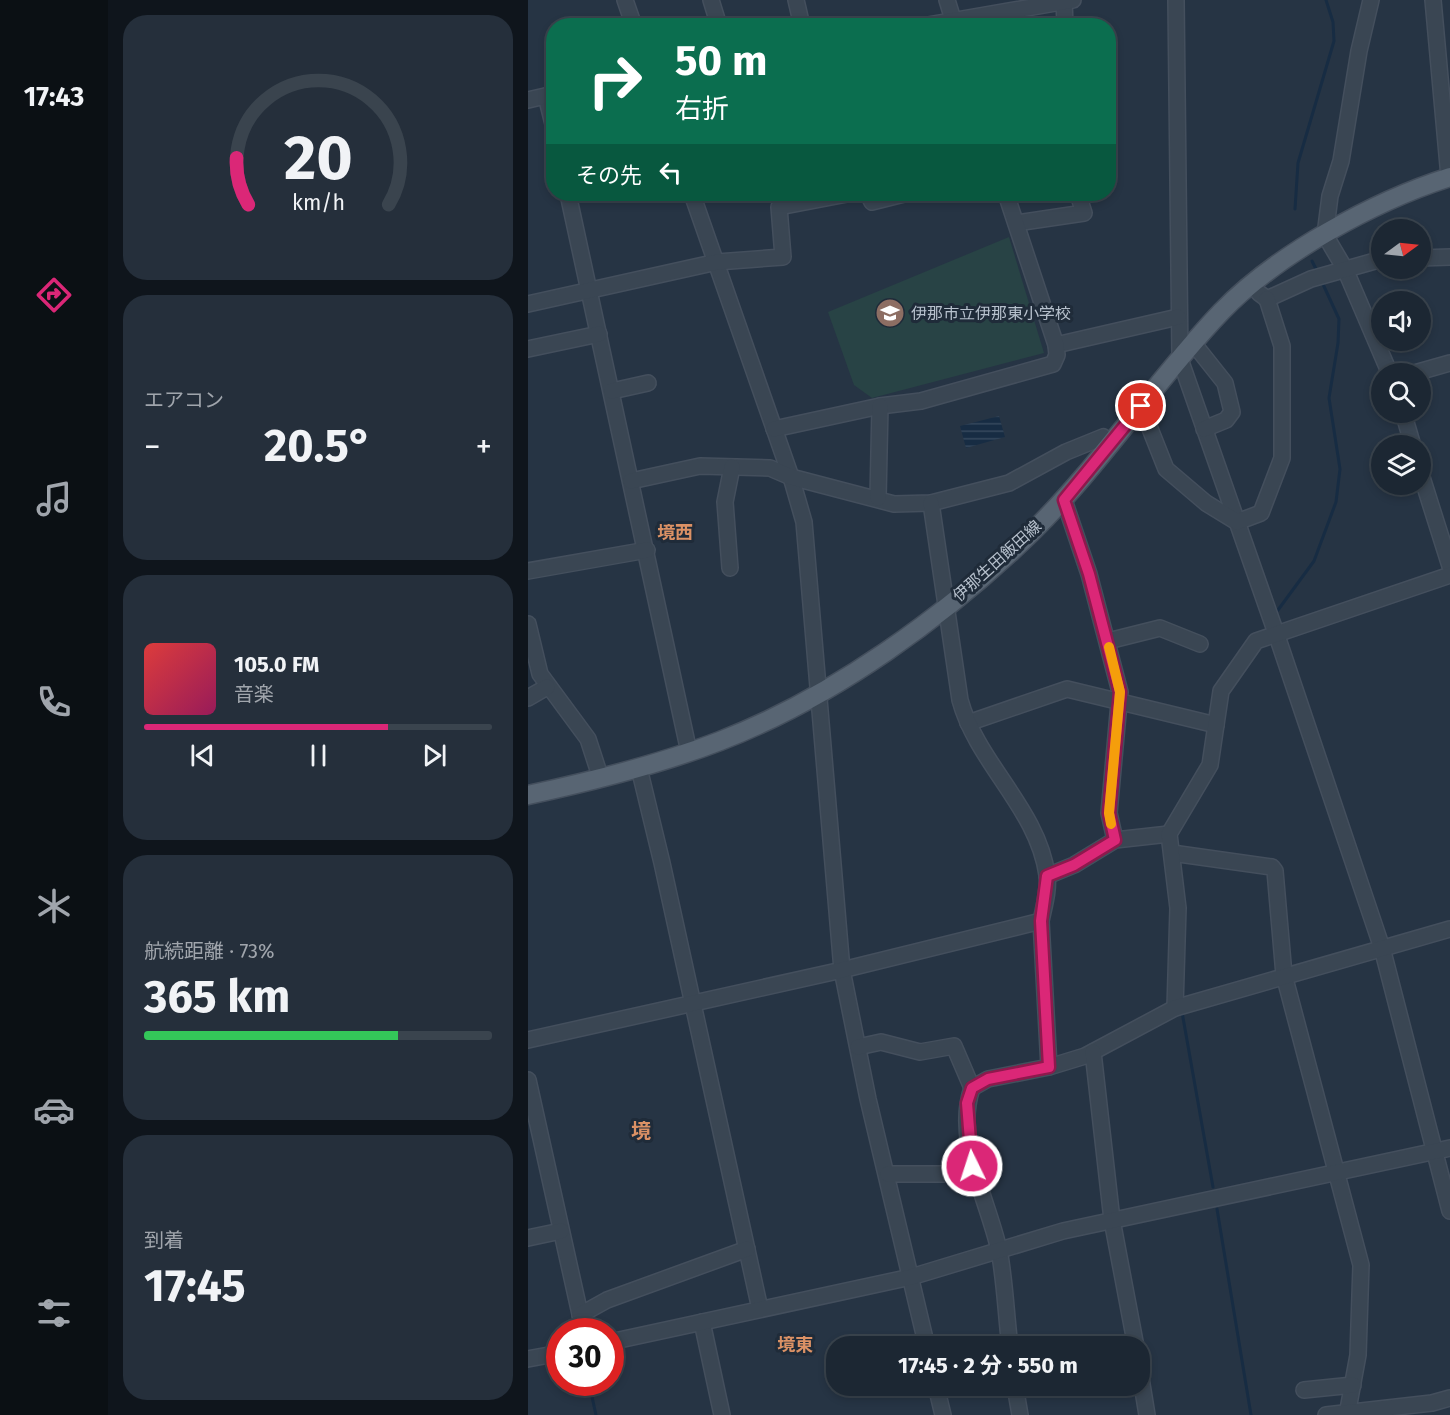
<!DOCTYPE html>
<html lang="ja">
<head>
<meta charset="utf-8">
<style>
	body { margin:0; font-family:"Fira Sans","Noto Sans JP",sans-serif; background:#252f3b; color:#f1f3f6; height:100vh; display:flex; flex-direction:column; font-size:22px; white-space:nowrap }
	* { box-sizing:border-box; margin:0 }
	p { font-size:20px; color:#a0a5ac }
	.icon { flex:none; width:33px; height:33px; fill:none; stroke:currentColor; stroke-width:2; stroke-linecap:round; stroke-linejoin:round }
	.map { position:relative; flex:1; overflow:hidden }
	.panel { display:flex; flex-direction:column; gap:15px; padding:15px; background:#0f151c; width:420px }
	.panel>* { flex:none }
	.hud { position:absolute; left:18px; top:18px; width:570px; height:183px; border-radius:24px; box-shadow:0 3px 9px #0003,0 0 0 2px #3a444e; background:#0b6e4f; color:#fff; overflow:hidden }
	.needle { width:39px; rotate:75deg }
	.tools { position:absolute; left:843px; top:219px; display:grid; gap:12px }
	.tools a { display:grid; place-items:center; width:60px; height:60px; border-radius:50%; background:#1c2733; box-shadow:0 3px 9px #0003,0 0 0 2px #3a444e; font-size:30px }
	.speed { position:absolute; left:18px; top:1318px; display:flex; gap:12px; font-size:30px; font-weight:700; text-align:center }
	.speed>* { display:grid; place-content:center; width:78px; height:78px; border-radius:50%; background:#1c2733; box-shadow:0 3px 9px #0003,0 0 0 2px #3a444e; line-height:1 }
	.speed .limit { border:9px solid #d22; background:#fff; color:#111 }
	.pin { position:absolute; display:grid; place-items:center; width:51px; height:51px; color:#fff; margin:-26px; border:3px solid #fff; border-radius:50%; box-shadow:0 2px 6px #0007 }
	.me { position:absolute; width:66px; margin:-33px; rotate:356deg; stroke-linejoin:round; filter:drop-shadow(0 0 4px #0008) }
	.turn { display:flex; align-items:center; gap:21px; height:126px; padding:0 30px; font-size:27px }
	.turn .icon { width:78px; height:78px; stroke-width:2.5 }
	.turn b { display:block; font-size:42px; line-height:51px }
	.then { display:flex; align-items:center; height:57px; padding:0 30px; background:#0003; gap:12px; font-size:22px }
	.big { font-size:45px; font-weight:700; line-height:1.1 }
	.panel .card { flex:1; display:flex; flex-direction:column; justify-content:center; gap:9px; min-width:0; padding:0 21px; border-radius:24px; background:#252f3b }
	.panel .dial { align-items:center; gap:0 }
	.dial svg { height:156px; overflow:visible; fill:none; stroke:#3a444e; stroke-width:7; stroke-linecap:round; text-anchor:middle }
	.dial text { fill:#f1f3f6; stroke:none }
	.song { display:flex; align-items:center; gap:18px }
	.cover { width:72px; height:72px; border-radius:9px; background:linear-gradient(135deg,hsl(0 70% 55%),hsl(330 70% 35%)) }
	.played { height:6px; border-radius:3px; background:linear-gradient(90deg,#db2777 70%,#3a444e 70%) }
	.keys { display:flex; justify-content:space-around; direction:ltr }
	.heat { display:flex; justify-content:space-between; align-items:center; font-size:33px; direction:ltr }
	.charge { height:9px; border-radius:4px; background:linear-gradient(90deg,#34c759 73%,#3a444e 0) }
	.trip { position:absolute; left:298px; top:1336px; width:324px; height:60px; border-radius:24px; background:#1c2733; box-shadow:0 3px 9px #0003,0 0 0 2px #3a444e; font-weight:700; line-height:60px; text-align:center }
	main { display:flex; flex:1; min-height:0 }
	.tabs { display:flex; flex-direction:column; width:108px; justify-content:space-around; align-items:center; background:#0b1014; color:#a0a5ac }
	.tabs .icon { width:42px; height:42px }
	.tabs .on { color:#db2777 }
	.tabs b { font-size:27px; color:#f1f3f6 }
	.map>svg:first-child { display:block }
</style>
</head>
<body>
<main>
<nav class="tabs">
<b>17:43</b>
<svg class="icon on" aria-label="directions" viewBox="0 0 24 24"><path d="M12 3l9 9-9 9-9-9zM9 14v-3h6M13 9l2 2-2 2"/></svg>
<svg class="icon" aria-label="music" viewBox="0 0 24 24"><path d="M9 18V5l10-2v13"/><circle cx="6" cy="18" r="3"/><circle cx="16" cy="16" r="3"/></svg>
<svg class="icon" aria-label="phone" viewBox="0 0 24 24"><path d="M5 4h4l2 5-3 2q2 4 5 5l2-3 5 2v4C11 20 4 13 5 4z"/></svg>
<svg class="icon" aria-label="climate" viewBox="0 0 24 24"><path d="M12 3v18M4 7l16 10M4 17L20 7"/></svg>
<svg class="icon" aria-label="car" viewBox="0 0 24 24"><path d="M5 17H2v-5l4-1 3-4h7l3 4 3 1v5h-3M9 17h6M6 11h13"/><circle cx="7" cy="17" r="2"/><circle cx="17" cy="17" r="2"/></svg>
<svg class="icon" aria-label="filters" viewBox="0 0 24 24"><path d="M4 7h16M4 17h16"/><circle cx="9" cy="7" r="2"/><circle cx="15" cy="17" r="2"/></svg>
</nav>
<section class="panel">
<div class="card dial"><svg viewBox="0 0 100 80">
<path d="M14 69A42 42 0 1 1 86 69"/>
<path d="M14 69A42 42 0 0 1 8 45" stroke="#db2777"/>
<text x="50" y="56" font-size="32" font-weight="700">20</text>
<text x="50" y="72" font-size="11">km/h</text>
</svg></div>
<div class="card"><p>エアコン</p>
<div class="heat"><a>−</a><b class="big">20.5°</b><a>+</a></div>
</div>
<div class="card">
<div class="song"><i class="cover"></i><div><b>105.0 FM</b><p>音楽</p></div></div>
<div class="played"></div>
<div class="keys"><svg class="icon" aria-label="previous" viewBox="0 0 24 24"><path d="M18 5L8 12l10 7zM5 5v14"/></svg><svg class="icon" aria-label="pause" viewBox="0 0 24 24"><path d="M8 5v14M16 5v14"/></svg><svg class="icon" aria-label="next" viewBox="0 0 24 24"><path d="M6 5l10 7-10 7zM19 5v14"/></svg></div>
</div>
<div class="card"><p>航続距離 · 73%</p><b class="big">365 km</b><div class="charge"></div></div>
<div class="card"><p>到着</p><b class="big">17:45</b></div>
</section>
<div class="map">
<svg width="922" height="1415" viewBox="0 0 922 1415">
	<defs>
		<pattern id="water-rules" width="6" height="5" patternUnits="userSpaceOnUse" patternTransform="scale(1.5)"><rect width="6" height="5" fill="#172c43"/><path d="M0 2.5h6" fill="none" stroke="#36495d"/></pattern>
	</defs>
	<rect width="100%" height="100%" fill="#263444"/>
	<!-- garden -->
	<polygon fill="#284345" points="481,237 516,353 344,398 326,385 300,312"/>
	<!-- water -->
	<polygon fill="url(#water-rules)" points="471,416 477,437 438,448 432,426"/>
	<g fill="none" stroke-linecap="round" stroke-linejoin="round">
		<!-- stream -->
		<g stroke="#172c43" stroke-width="3">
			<polyline points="767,209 770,163 806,41 805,22 798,0"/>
			<polyline points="784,261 790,273"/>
			<polyline points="750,610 786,561 808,502 812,469 801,398 810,343 811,319 794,282"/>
			<polyline points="654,1012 685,1187"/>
			<polyline points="689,1209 723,1415"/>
			<polyline points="61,1383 68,1415"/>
		</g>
		<!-- minor casing -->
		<g stroke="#444f5d" stroke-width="18">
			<g id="minor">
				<polyline points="97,0 106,26"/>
				<polyline points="183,0 191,26"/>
				<polyline points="268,0 274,26"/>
				<polyline points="419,0 427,26"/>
				<polyline points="536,0 537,26"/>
				<polyline points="648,0 652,359 748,633 854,948 922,1211"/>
				<polyline points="843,0 831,51 813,161 802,196 797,235 817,269 862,374"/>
				<polyline points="905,0 921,177"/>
				<polyline points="394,26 545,0"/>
				<polyline points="18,96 26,128"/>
				<polyline points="0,100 26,94"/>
				<polyline points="40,194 161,752"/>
				<polyline points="164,194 263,477 276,522 314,970 340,1099 399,1347"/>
				<polyline points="340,194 344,202 376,194"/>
				<polyline points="488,223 556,213 550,194"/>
				<polyline points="892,258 922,257"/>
				<polyline points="731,293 739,299 783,279 854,259"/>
				<polyline points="0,304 189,262 255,257 251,207 319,194"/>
				<polyline points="666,344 697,383 704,412 698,420 676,429"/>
				<polyline points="528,345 650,317"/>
				<polyline points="0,349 71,334"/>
				<polyline points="883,374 922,363"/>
				<polyline points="84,391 120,383"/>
				<polyline points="613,406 638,469 678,503 709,522 733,513 754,458 754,346 739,299"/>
				<polyline points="875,412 885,446"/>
				<polyline points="246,429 352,406 393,401 525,364 529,355 528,345 478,194"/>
				<polyline points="892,471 922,566"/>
				<polyline points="103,481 172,466 242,468 263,477 366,504 403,503 481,483 538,452 575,437 581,445"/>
				<polyline points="350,498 352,406"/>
				<polyline points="536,500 561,574 592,692 581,813 587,840"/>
				<polyline points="202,568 197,502 204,467"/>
				<polyline points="0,571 119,550"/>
				<polyline points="0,624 12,674 60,739 73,779"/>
				<polyline points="580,641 632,628 672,644"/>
				<polyline points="0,698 19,687"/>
				<polyline points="440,723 539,689 688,725"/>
				<polyline points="111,768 134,863 232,1309"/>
				<polyline points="644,853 744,867 747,871 756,975 833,1265 830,1355 819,1415"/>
				<polyline points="519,876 546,865 587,840 641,834"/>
				<polyline points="513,921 521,1067"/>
				<polyline points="647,1008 650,908 641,834 682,765 693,691 728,641 922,575"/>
				<path d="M0 1040 314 970 513 921C516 906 521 890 519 875 510 809 449 763 432 700L403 503"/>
				<polyline points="330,1047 353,1042 392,1052 426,1046 444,1088 460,1079 521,1067 557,1056 647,1008 922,929"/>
				<polyline points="565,1052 584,1220 608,1347"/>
				<polyline points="0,1080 56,1332"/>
				<path d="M444 1088C426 1140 460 1200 471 1250 477 1281 478 1315 482 1347"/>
				<polyline points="360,1174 415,1174 444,1166"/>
				<polyline points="0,1238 33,1231"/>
				<polyline points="52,1315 79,1300 219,1249"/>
				<polyline points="174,1322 194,1415"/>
				<polyline points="82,1342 383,1277 535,1231 922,1148"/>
				<polyline points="0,1359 32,1353"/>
				<polyline points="612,1372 619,1415"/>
				<polyline points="408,1386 415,1415"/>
				<polyline points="487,1386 492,1415"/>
				<polyline points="776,1390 825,1385"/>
				<polyline points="798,1415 904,1403 922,1398"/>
			</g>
		</g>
		<!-- major casing -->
		<g stroke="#444f5d" stroke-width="21">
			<path id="major" d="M0 795C65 781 130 765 192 741 304 698 418 616 503 533 573 465 626 382 693 312 749 254 846 201 922 177"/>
		</g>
		<!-- minor -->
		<use href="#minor" stroke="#3a4653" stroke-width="15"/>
		<!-- major -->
		<use href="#major" stroke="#586573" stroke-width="18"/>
	</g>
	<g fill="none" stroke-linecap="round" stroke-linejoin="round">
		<!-- route casing -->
		<g stroke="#8e194d" stroke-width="15">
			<polyline id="route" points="444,1166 439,1103 444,1088 460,1079 521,1067 513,921 519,876 546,865 587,840 581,813 592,692 561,574 536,500 613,406"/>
		</g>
		<!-- route -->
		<use href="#route" stroke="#db2777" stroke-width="10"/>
		<!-- slow -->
		<polyline stroke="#f59e0b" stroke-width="10" points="581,647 592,692 581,813 583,824"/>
	</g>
	<!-- icons -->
	<defs>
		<g id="school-disc" transform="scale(1.5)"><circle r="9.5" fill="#8d6e63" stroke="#1f2b39"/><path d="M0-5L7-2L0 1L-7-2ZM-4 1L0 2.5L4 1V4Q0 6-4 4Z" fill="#fff"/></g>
	</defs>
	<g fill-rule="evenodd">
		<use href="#school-disc" x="362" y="313"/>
	</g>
	<g text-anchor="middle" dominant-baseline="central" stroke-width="6" stroke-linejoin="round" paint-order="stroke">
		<!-- poi labels -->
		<g font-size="16" fill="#b7c1cd" stroke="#1f2b39" text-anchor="start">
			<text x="383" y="313">伊那市立伊那東小学校</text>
		</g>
		<!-- street labels -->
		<g font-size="16" fill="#b7c1cd" stroke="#1f2b39">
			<text transform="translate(469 561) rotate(-42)">伊那生田飯田線</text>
		</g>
		<!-- neighbourhood labels -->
		<g font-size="18" font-weight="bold" fill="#db9165" stroke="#1f2b39">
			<text x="147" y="533">境西</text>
			<text x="267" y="1345">境東</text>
		</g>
		<!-- quarter labels -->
		<g font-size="20" font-weight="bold" fill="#db9165" stroke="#1f2b39">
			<text x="113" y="1131">境</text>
		</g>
	</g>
</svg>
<div class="tools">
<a><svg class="needle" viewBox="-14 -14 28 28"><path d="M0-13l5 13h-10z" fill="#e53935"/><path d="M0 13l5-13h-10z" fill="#a0a5ac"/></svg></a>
<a><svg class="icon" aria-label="sound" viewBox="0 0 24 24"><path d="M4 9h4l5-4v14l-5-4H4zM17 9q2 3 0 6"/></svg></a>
<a><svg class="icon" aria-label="search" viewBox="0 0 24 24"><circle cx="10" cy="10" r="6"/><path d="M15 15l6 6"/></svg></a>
<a><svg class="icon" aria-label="layers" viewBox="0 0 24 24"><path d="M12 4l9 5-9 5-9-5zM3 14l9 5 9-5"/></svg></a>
</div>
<div class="speed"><div class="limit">30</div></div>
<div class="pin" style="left:613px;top:406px;background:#d93025"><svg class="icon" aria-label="arrive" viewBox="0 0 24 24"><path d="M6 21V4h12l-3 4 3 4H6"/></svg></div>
<svg class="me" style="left:444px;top:1166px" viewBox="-20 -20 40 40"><circle r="17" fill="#db2777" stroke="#fff" stroke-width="3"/><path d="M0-11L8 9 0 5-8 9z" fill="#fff"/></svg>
<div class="trip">17:45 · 2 分 · 550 m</div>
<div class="hud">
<div class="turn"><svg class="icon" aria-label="right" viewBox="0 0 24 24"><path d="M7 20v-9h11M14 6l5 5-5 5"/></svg><div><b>50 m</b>右折</div></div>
<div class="then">その先<svg class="icon" aria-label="left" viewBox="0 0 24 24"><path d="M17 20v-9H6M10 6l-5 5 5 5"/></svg></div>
</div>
</div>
</main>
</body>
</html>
